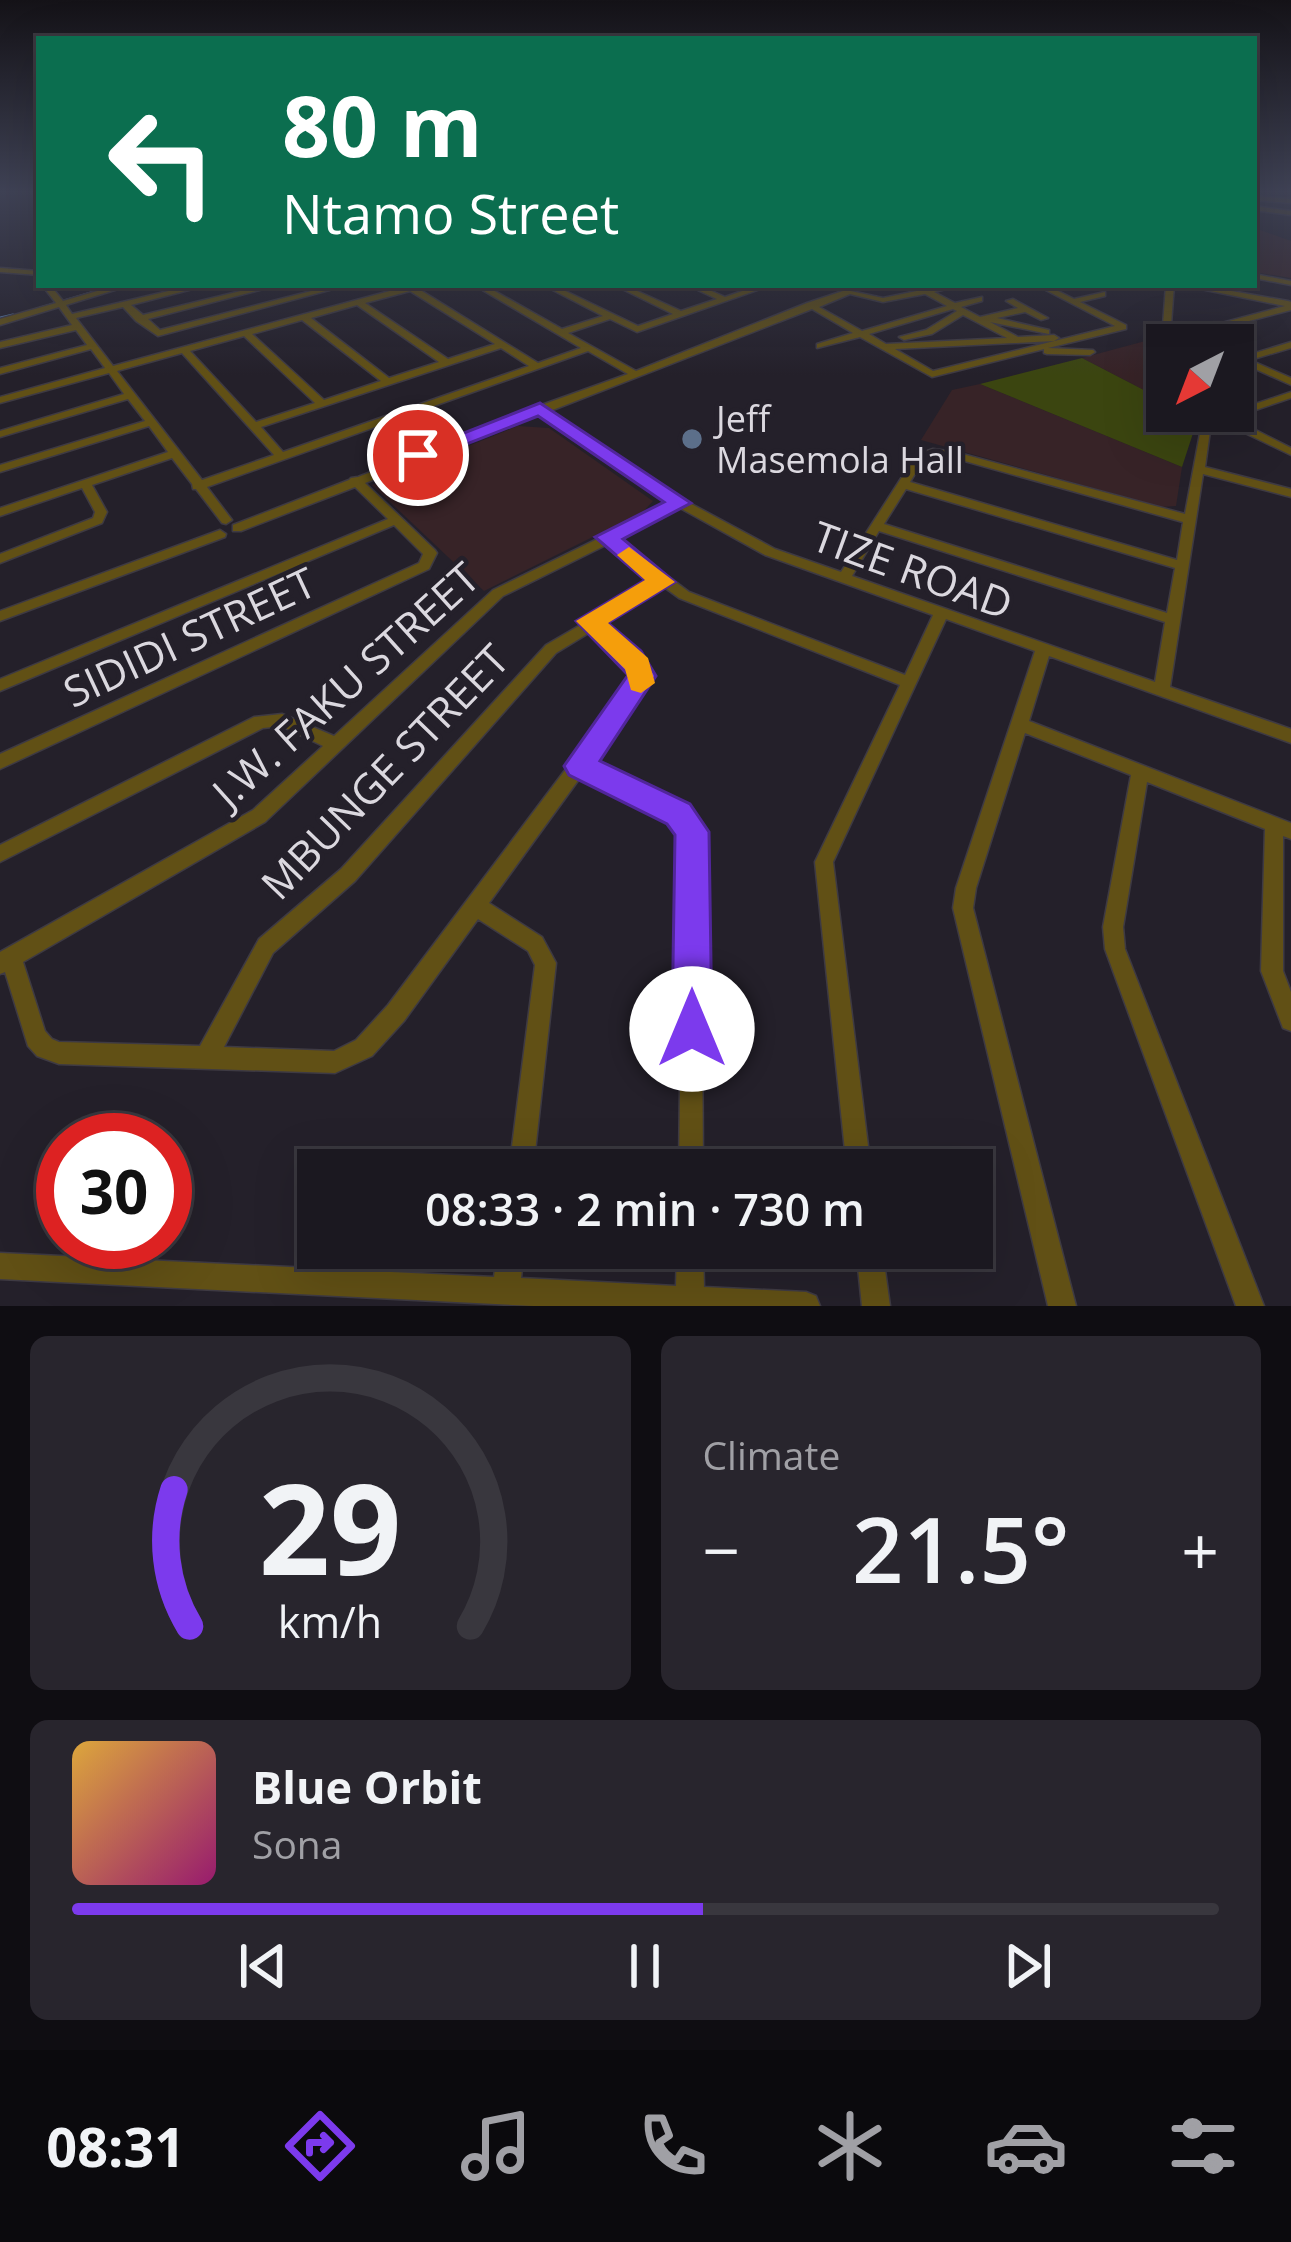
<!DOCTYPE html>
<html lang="en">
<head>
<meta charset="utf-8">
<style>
	body { margin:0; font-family:"Open Sans",sans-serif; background:#28252d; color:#f1f3f6; height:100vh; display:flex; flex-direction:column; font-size:45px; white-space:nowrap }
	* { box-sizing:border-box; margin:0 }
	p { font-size:39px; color:#a0a0a5 }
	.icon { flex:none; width:66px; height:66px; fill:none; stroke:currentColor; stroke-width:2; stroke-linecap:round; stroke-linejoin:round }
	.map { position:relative; height:1306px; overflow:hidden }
	.drawer { display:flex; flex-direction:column; gap:30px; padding:30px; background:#0f0d12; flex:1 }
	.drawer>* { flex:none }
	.banner { position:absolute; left:36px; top:36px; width:1221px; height:252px; border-radius:0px; box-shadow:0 12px 48px #0002,0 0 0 3px #39373e; background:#0b6e4f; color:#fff; overflow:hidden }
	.needle { width:78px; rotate:222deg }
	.fabs { position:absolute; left:1146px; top:324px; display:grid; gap:24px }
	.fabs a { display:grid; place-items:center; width:108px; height:108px; border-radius:0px; background:#1b1820; box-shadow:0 12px 48px #0002,0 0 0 3px #39373e; font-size:60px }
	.speed { position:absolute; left:36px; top:1113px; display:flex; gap:24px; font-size:60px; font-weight:700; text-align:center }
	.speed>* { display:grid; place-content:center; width:156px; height:156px; border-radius:50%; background:#1b1820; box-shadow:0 12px 48px #0002,0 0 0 3px #39373e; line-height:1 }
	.speed .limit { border:18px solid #d22; background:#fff; color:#111 }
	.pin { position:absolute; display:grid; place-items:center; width:102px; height:102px; color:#fff; margin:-51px; border:6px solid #fff; border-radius:50%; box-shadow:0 3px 12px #0007 }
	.me { position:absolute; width:132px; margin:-66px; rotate:0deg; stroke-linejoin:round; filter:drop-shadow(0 0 9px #0008) }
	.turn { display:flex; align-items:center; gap:42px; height:252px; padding:0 48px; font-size:54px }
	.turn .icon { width:156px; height:156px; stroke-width:2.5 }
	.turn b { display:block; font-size:84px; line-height:102px }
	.big { font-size:90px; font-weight:600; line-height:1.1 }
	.drawer .widget { flex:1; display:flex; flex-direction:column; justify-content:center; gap:18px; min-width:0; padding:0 42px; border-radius:18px; background:#28252d }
	.drawer .dial { align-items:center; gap:0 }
	.dial svg { height:312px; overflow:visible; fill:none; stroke:#39373e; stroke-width:7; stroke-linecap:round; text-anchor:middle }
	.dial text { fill:#f1f3f6; stroke:none }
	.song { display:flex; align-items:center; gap:36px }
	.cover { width:144px; height:144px; border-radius:18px; background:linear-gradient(135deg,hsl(40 70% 55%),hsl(320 70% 35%)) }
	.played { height:12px; border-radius:6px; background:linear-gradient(90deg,#7c3aed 55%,#39373e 55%) }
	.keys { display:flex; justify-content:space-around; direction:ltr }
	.heat { display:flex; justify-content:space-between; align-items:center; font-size:66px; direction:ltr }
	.drawer .tiles { flex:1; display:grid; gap:30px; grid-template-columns:1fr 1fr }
	.widget:last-child { grid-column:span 2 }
	.trip { position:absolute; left:297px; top:1149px; width:696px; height:120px; border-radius:0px; background:#1b1820; box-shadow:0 12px 48px #0002,0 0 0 3px #39373e; font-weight:600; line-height:120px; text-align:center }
	.tab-bar { display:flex; height:192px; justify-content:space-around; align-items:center; background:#0b0a0d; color:#a0a0a5 }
	.tab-bar .icon { width:84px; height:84px }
	.tab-bar .active { color:#7c3aed }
	.tab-bar b { font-size:54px; color:#f1f3f6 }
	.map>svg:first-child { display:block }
</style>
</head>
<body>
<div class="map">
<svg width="1291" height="1306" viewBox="0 0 1291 1306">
	<rect width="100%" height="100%" fill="#24202a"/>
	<!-- education -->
	<g fill="#372327">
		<polygon points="1254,228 1291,241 1291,278 1254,272"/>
		<polygon points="1175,333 1202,345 1167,345 1167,402 1082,358"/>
		<polygon points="980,384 1182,467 1176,506 1161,507 921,440 952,390"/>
		<polygon points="518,426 549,428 653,501 643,512 484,591 372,485"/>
	</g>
	<!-- green -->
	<polygon fill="#3b4510" points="1082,358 1167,402 1167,411 1184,411 1198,418 1182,467 980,384"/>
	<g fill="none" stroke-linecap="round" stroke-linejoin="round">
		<!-- stream -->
		<g stroke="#557ba7" stroke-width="3">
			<polyline points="34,310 118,285"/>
			<polyline points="0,318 13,315"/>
		</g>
		<!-- minor casing -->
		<g stroke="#3e3a43" stroke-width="3">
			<g id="minor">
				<polygon points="1254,196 1291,199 1291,203 1254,200"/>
				<polygon points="1254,206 1291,211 1291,215 1254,210"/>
				<polygon points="0,268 39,271 39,275 0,272"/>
				<polygon points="1254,274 1291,281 1291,285 1254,278"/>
				<path d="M42 285H50L63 301 118 285H131L66 305 72 314 194 285H208L131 305 143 315 265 285H279L148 319 160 330 335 285H348L158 336 136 321 123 307 76 318 113 366 412 285H425L417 288 538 363 581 348 474 285H484L562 329 603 316 543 285H553L638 326 673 314 614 285H624L681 311 717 299 687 285H698L725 297 760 285H772L637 332 610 319 568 333 636 371 807 303 846 290 883 298 946 285H962L934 292 955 303 982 297V301L961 307 980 317 1018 308 1006 301 1013 299 1048 318 1041 320 1025 312 997 318 1049 330V334L990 322 1018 337 1054 335 1059 338 1054 341 895 349 933 371 1115 326 1036 285H1046L1074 299 1105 292V296L1080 302 1126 325V329L1048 348 1093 350 1095 352 1090 355 1047 354 1044 353V349L932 377 860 337 817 348V344L853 333 812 309 550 411 684 500 775 549 841 572 916 455 933 449 955 452 1185 514 1201 428 1213 418 1291 392V398L1232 418 1291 448V455L1222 422 1210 431 1205 467 1291 489V497L1203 474 1170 687 1291 729V743L1049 656 1029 721 1291 823V839L1283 836V971L1291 992V1031L1283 1028 1261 971 1265 829 1147 782 1123 927 1125 949 1264 1306H1236L1105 949 1103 927 1131 775 1025 733 976 888 973 908 1076 1306H1048L953 908 956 888 1035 651 946 619 833 862 871 1170H847L815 862 900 685 679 598 664 587 603 624 643 661 649 681 590 763 684 808 701 832 703 1170H679L683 834 672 820 582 775 489 903 542 937 556 963 533 1170H509L535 965 528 951 478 919 404 1021 372 1056 335 1073 59 1064 37 1056 28 1046 5 972 0 974V952L253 810 323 746 281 726 263 728 0 862V845L254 717 282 714 334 736 493 590 671 503 541 414 365 483 435 550 437 553 429 569 0 769V754L419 563 423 554 394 525 0 691V679L388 519 355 487 241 531H233V525L349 480 351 478 358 477 535 409 536 407 628 374 588 351 207 487 232 520 226 524 222 523 196 489H193L192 484 172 458 92 485 107 512 102 523 0 563V554L93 518 95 512 82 488 0 516V508L168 452 149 426 0 472V465L145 421 128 399 0 437V431L124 394 109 373 0 403V397L105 368 91 349 0 374V368L87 345 76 330 0 348V342L72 325 59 307 0 325V319L56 303ZM410 291 495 344 448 359 365 303ZM850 294 883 302 925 294 947 306 862 331 819 307ZM357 305 439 362 389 378 311 318ZM953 309 957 311 926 330 899 337 904 340 932 334 963 315 1007 338 886 344 869 334ZM302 320 381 381 324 400 252 334ZM244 336 315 403 256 422 190 351ZM501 348 529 366 283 452 261 427ZM182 353 274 455 202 480 117 371ZM934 455 954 458 1183 522 1177 560 910 482 924 459ZM906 489 1175 568 1167 613 884 524ZM680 508 765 555 933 615 905 675 689 592 618 539ZM879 531 1165 622 1155 682 852 576ZM608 544 655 580 593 617H585L584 623 546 645 341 869 259 939 200 1046 59 1042 52 1039 45 1031 23 962 265 822 503 596ZM592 631 631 667 633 680 388 1005 356 1040 334 1051 224 1047 273 953 355 881 556 653Z"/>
				<polygon points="1166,285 1174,285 1171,324 1188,332 1285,306 1181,285 1198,285 1288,301 1291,302 1291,310 1195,335 1213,345 1201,345 1163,325"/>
				<polygon points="1291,342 1291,348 1250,360 1291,378 1291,385 1233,359 1233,353 1242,357"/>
				<polygon points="220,530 226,534 225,537 0,621 0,611"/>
				<polygon points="498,1248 524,1248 521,1278 676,1286 677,1248 703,1248 704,1287 806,1292 816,1296 820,1306 533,1306 0,1279 0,1253 494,1277"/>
				<polygon points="856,1248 882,1248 890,1306 862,1306"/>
			</g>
		</g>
		<!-- minor -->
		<use href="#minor" fill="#615015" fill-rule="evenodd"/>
	</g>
	<!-- sky -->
	<linearGradient id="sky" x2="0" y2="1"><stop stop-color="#141217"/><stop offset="0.51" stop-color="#3f4255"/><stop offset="1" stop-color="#3f4255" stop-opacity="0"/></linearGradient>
	<rect width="1291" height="375" fill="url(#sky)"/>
	<!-- route -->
	<polygon fill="#7c3aed" stroke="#51269a" stroke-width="3" points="540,403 691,503 623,539 675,582 608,623 641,651 656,676 600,761 690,804 709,832 712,1029 706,1043 692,1049 678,1043 672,1029 675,835 667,824 569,775 564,766 628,675 576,621 645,580 595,537 664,502 538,416 426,460 408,455"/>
	<!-- slow -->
	<polygon fill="#f59e0b" points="629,547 675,582 608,623 648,658 655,683 641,693 631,690 625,669 576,621 645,580 617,555"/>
	<!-- markers -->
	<circle fill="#5c6f8a" stroke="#24202a" stroke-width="4.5" cx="692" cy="439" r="12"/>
	<g text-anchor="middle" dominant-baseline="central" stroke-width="9" stroke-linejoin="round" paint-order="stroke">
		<!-- far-poi labels -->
		<g font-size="36" fill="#dbd8df" stroke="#24202a" text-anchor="start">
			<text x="716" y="418">Jeff<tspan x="716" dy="41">Masemola Hall</tspan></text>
		</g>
		<!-- street labels -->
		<g font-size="42" fill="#dbd8df" stroke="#24202a">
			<text transform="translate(913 569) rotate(20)">TIZE ROAD</text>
			<text transform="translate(189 636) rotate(-25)">SIDIDI STREET</text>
			<text transform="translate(345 684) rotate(-42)">J.W. FAKU STREET</text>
			<text transform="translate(384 771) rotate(-46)">MBUNGE STREET</text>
		</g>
	</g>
</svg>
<div class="fabs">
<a><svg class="needle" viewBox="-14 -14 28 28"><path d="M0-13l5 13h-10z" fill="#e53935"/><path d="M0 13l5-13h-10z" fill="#a0a0a5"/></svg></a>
</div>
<div class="speed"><div class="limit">30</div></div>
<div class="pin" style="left:418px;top:455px;background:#d93025"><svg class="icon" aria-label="arrive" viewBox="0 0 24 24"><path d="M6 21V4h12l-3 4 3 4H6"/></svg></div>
<svg class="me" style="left:692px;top:1029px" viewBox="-20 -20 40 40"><circle r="19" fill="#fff"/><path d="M0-13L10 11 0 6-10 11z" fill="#7c3aed"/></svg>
<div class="trip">08:33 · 2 min · 730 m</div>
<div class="banner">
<div class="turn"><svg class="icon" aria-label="left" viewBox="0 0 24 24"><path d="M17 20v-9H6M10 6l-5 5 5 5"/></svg><div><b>80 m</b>Ntamo Street</div></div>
</div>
</div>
<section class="drawer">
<div class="tiles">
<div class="widget dial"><svg viewBox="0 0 100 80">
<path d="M14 69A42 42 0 1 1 86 69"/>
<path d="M14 69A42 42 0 0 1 10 34" stroke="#7c3aed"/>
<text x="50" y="56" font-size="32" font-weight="700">29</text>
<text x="50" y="72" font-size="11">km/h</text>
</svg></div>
<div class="widget"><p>Climate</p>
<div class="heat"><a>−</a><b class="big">21.5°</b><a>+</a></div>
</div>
<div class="widget">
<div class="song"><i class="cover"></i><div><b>Blue Orbit</b><p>Sona</p></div></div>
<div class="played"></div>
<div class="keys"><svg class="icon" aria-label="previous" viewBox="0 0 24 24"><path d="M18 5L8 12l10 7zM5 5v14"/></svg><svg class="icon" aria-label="pause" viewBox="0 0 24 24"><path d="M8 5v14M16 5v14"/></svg><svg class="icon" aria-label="next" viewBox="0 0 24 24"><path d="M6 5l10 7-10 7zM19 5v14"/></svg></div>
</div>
</div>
</section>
<nav class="tab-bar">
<b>08:31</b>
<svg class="icon active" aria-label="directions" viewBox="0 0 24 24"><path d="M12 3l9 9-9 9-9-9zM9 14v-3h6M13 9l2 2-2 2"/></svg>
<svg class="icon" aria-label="music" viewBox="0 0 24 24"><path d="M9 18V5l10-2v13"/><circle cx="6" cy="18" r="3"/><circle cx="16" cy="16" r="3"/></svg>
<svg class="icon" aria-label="phone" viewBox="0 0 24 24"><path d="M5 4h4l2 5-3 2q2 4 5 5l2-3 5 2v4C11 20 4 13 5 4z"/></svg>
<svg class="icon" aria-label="climate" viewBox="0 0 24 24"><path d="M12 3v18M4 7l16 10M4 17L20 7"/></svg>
<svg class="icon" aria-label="car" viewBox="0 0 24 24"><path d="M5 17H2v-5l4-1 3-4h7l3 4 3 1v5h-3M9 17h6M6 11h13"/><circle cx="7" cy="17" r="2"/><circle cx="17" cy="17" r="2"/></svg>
<svg class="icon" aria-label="filters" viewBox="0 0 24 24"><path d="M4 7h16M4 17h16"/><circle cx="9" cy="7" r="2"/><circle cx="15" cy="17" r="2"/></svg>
</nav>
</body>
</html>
